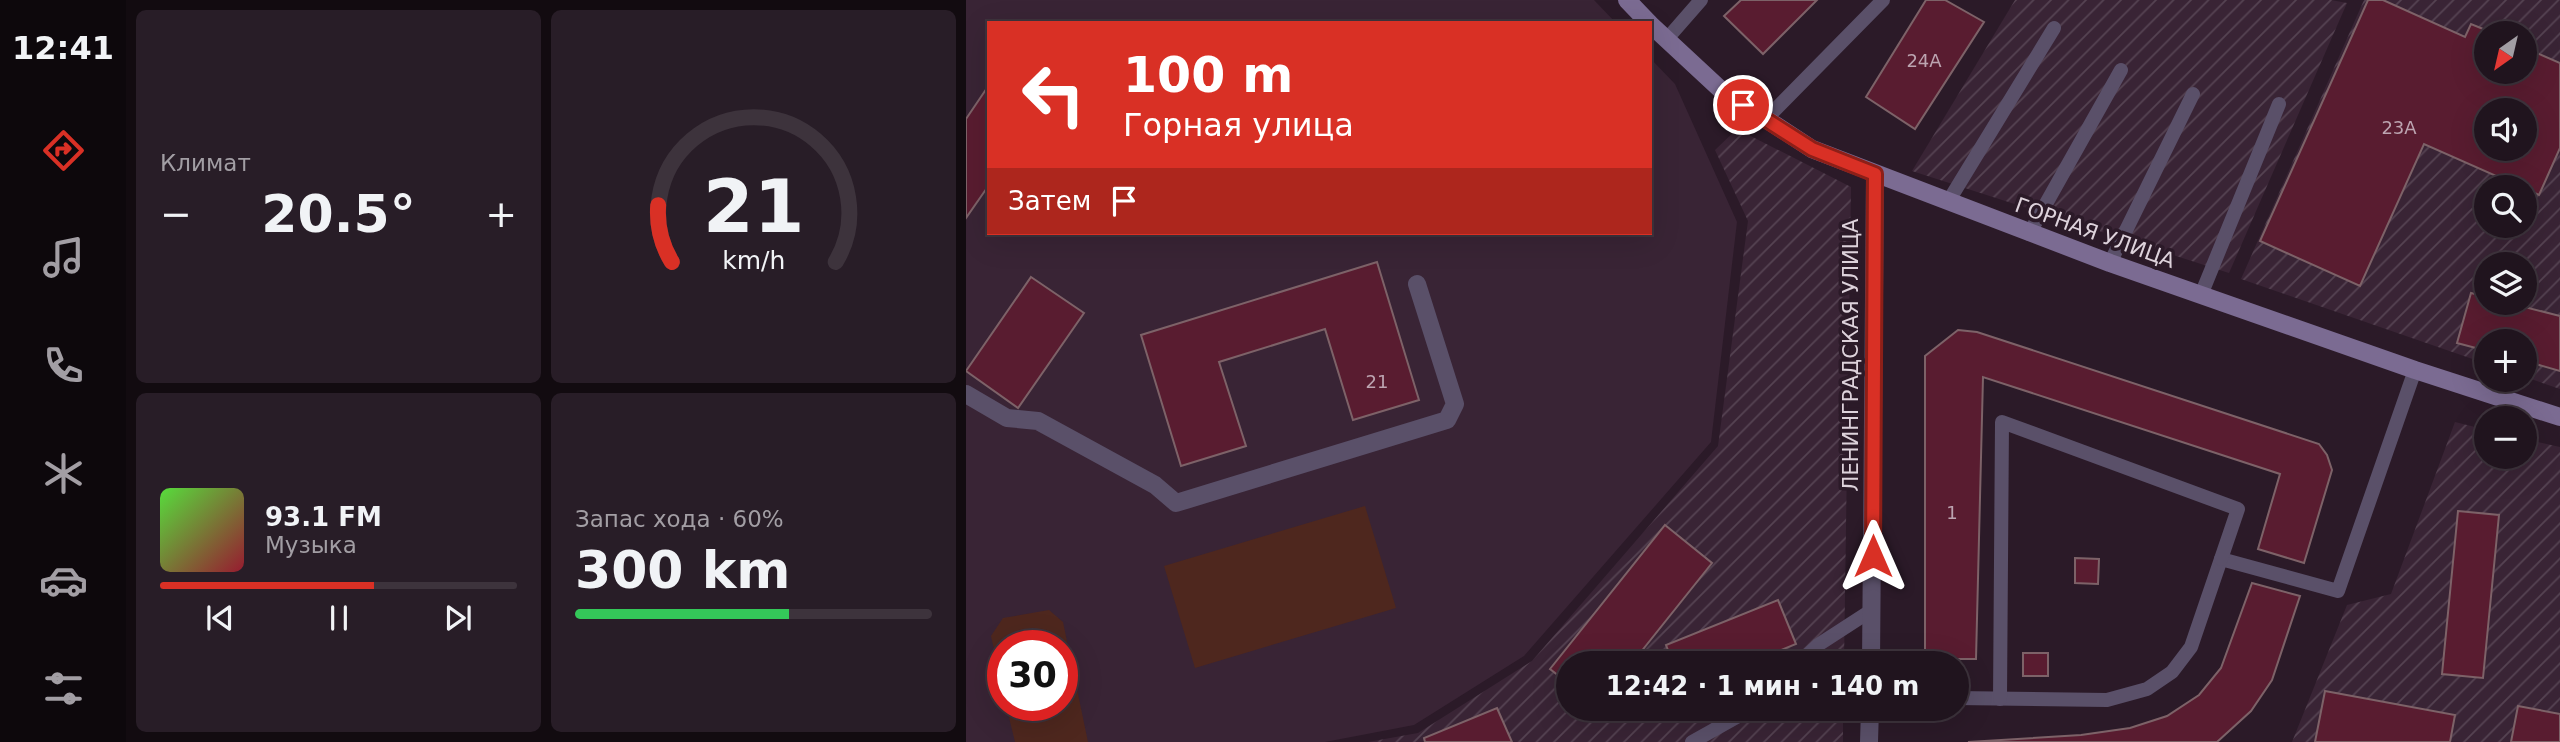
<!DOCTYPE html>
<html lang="ru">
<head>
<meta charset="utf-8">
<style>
	body { margin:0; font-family:"DejaVu Sans",sans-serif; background:#281d27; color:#f1f3f6; height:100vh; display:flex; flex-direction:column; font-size:26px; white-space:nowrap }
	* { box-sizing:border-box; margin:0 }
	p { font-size:23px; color:#a29ea4 }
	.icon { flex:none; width:38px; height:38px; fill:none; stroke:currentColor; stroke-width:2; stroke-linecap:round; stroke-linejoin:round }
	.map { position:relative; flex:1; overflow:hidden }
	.details { display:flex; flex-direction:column; gap:10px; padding:10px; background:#120b10; width:840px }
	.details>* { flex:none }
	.hud { position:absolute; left:21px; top:21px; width:665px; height:214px; border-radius:0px; box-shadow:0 7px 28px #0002,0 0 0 2px #3d333c; background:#d93025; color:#fff; overflow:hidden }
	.needle { width:46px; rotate:214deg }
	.tools { position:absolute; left:1508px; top:21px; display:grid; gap:14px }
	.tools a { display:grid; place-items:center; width:63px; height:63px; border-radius:50%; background:#20141e; box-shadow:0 7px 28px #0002,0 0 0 2px #3d333c; font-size:35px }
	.speed { position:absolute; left:21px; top:630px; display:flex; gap:14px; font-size:35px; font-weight:700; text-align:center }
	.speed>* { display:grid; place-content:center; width:91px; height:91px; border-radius:50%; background:#20141e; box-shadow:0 7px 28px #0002,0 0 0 2px #3d333c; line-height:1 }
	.speed .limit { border:10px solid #d22; background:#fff; color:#111 }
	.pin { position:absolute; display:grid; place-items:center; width:60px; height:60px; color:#fff; margin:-30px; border:4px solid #fff; border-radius:50%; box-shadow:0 2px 7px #0007 }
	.me { position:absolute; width:77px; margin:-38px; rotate:0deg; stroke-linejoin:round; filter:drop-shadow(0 0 5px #0008) }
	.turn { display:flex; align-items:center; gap:24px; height:147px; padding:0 21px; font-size:32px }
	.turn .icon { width:91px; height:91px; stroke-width:2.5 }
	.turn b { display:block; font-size:49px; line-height:60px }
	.then { display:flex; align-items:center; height:66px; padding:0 21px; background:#0003; gap:14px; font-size:26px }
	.big { font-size:52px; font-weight:700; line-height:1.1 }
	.details .tile { flex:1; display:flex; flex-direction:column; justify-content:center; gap:10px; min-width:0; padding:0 24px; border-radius:10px; background:#281d27 }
	.details .dial { align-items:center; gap:0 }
	.dial svg { height:182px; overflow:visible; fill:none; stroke:#3d333c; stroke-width:7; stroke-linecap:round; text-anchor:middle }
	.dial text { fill:#f1f3f6; stroke:none }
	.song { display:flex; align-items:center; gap:21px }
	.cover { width:84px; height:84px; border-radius:10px; background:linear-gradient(135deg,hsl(110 70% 55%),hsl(350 70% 35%)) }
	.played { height:7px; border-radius:4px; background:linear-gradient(90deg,#d93025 60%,#3d333c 60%) }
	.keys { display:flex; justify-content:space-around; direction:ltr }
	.heat { display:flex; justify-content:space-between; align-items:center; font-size:38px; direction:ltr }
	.charge { height:10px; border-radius:5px; background:linear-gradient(90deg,#34c759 60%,#3d333c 0) }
	.details .tiles { flex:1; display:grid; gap:10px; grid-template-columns:repeat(2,1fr) }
	.trip { position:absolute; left:590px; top:651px; width:413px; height:70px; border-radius:35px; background:#20141e; box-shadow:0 7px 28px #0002,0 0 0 2px #3d333c; font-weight:700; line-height:70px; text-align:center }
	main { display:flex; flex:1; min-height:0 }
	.tab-bar { display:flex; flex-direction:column; width:126px; justify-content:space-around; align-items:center; background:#0d080c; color:#a29ea4 }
	.tab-bar .icon { width:49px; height:49px }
	.tab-bar .active { color:#d93025 }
	.tab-bar b { font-size:32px; color:#f1f3f6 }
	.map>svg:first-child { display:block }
</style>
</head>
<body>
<main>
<nav class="tab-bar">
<b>12:41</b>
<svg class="icon active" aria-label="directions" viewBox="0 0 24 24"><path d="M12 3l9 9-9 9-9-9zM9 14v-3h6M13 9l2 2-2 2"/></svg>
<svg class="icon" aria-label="music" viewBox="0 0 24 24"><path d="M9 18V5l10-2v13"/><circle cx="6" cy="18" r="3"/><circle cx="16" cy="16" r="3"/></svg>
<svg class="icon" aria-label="phone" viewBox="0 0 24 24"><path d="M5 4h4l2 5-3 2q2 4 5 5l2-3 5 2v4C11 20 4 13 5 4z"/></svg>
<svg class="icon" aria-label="climate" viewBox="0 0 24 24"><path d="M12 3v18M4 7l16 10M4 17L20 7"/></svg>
<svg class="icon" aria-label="car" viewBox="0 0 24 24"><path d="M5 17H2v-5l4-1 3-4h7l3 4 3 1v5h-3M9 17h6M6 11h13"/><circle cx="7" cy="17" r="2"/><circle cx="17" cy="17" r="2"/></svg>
<svg class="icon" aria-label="filters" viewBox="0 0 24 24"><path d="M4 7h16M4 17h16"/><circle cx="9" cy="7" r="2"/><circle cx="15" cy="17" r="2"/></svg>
</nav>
<section class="details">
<div class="tiles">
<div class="tile"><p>Климат</p>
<div class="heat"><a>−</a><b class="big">20.5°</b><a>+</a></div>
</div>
<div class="tile dial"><svg viewBox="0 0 100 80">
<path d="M14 69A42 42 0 1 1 86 69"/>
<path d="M14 69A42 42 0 0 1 8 44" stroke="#d93025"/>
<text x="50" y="56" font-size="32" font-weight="700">21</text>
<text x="50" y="72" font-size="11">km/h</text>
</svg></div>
<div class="tile">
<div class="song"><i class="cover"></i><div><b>93.1 FM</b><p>Музыка</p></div></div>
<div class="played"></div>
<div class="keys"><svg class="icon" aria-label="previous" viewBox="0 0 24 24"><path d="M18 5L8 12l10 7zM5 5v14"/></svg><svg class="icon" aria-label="pause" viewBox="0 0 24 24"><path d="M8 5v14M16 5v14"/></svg><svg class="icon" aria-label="next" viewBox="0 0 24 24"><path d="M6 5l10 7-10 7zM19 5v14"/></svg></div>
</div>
<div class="tile"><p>Запас хода · 60%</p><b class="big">300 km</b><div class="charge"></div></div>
</div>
</section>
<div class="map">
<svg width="1594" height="742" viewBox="0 0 1594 742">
	<defs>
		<pattern id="industrial-furrows" width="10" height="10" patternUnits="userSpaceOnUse" patternTransform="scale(1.75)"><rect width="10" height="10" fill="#392435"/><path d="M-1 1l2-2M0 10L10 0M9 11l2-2" fill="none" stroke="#554352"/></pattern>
	</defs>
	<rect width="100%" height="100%" fill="#2b1a28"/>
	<!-- built -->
	<path fill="#392435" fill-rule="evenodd" d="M0 0H628L650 23H23V233H684V58L709 84 771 222 745 442 558 656 448 725 359 742H0ZM37 646H96V705H37Z"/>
	<!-- industrial -->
	<g fill="url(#industrial-furrows)" fill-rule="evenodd">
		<polygon points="1049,0 1365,0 1381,3 1263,273 946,171"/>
		<path d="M1398 0H1594V389L1559 377V341H1521V364L1275 279ZM1521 33H1559V72H1521ZM1521 110H1559V149H1521ZM1521 187H1559V226H1521ZM1521 264H1559V303H1521Z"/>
		<polygon points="771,129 885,187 878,663 602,663 602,709 877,709 877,742 402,742 452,733 566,661 752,446 782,221 749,150"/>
		<polygon points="1489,422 1521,430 1521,457 1559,457 1559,439 1594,447 1594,742 1326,742 1381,605 1425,594"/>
	</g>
	<!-- park -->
	<g fill="#4e271e">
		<polygon points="399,506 430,608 229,668 198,566"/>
		<polygon points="83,610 97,622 122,742 49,742 40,705 96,705 96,646 37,646 37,689 25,636 37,618"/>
	</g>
	<!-- building -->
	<g fill="#591c30" stroke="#7d6268" stroke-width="2" fill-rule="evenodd">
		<polygon points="775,0 851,0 797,54 758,16"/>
		<polygon points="960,0 979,0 1018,22 949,129 900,97"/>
		<path d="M1402 0H1417L1499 37 1505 24 1527 33H1521V72H1559V48L1594 63V148L1573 195 1458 144 1394 286 1294 241ZM1521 110H1559V149H1521Z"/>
		<polygon points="23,85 23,185 0,218 0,119"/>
		<polygon points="411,262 453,400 387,420 359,329 253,362 280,446 215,466 175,335"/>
		<polygon points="65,277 118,313 52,408 0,371"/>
		<polygon points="1505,293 1521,297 1521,303 1543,303 1594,316 1594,371 1559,361 1559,341 1521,341 1521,351 1491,343"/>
		<polygon points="992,330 1011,332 1353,444 1361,455 1366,470 1338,563 1292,549 1314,474 1017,377 1010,659 959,659 959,356"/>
		<polygon points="1492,511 1533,515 1517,678 1476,674"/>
		<polygon points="699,525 746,563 666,663 602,663 602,683 584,669"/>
		<polygon points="1109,558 1133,559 1132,584 1109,583"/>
		<polygon points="1286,583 1334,596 1306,680 1285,711 1251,742 1002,742 1115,735 1164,728 1201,716 1233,695 1255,668"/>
		<polygon points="812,600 830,644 783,663 707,663 700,645"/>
		<rect x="1057" y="653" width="25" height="23"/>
		<polygon points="1359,691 1489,715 1484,742 1349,742"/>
		<polygon points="1552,706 1594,714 1594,742 1545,742"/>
		<polygon points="531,708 546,742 459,742 458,738"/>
	</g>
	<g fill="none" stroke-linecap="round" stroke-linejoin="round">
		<!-- lane -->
		<g stroke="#5a5069" stroke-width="14">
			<polyline points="700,40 735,0"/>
			<polyline points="799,120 917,0"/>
			<polyline points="982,202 1088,28"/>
			<polyline points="1063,234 1155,70"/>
			<polyline points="1144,263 1227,94"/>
			<polyline points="1235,295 1313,104"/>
			<polyline points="833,663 852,645 906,610"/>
			<polyline points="990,698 1141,700 1181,689 1206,672 1225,647 1255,559 1372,591 1449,370"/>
			<polyline points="1034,699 1036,422 1272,509 1255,559"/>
			<polyline points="726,742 785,709"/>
		</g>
		<!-- street -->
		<g stroke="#5a5069" stroke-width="18">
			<polyline points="0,394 41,418 72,421 189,485 210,503 481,420 489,404 451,284"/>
			<polyline points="905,663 909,174"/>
			<polyline points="903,742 904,709"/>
		</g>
		<!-- secondary -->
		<g stroke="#7b6b92" stroke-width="18">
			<polyline points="661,0 683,23"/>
			<polyline points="684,24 754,89 846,149 1144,263 1449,370 1594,417"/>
		</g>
	</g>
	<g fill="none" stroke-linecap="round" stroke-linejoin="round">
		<!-- route casing -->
		<g stroke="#8d1f18" stroke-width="18">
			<polyline id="route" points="777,105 846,149 909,174 907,556"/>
		</g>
		<!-- route -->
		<use href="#route" stroke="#d93025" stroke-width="12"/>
	</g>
	<g text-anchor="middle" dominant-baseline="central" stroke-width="7" stroke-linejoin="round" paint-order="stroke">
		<!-- number labels -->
		<g font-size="18" fill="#bca4b0">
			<text x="958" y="60">24А</text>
			<text x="1433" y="127">23А</text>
			<text x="411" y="381">21</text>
			<text x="986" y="512">1</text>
		</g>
		<!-- street labels -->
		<g font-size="21" fill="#ddd2db" stroke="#2b1a28">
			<text transform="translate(1129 233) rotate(20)">ГОРНАЯ УЛИЦА</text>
			<text transform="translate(885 355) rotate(-90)">ЛЕНИНГРАДСКАЯ УЛИЦА</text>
		</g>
	</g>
</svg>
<div class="tools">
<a><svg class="needle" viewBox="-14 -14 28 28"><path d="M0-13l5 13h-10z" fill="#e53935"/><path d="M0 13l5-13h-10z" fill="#a29ea4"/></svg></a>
<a><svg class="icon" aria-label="sound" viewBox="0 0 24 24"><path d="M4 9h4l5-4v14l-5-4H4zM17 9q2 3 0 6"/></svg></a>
<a><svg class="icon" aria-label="search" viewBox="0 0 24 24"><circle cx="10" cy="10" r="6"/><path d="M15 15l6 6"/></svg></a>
<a><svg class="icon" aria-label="layers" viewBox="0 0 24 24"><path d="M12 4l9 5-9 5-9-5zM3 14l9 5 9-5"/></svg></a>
<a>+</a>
<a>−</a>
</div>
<div class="speed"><div class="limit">30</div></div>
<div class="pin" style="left:777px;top:105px;background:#d93025"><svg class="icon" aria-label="arrive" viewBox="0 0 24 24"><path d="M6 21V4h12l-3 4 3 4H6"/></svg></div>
<svg class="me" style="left:907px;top:556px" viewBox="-20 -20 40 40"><path d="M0-17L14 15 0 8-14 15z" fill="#d93025" stroke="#fff" stroke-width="4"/></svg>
<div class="trip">12:42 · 1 мин · 140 m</div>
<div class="hud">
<div class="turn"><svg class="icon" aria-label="left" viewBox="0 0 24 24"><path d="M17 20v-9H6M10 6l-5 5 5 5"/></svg><div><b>100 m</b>Горная улица</div></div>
<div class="then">Затем<svg class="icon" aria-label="arrive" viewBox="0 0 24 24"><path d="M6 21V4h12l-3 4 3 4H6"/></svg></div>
</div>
</div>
</main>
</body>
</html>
